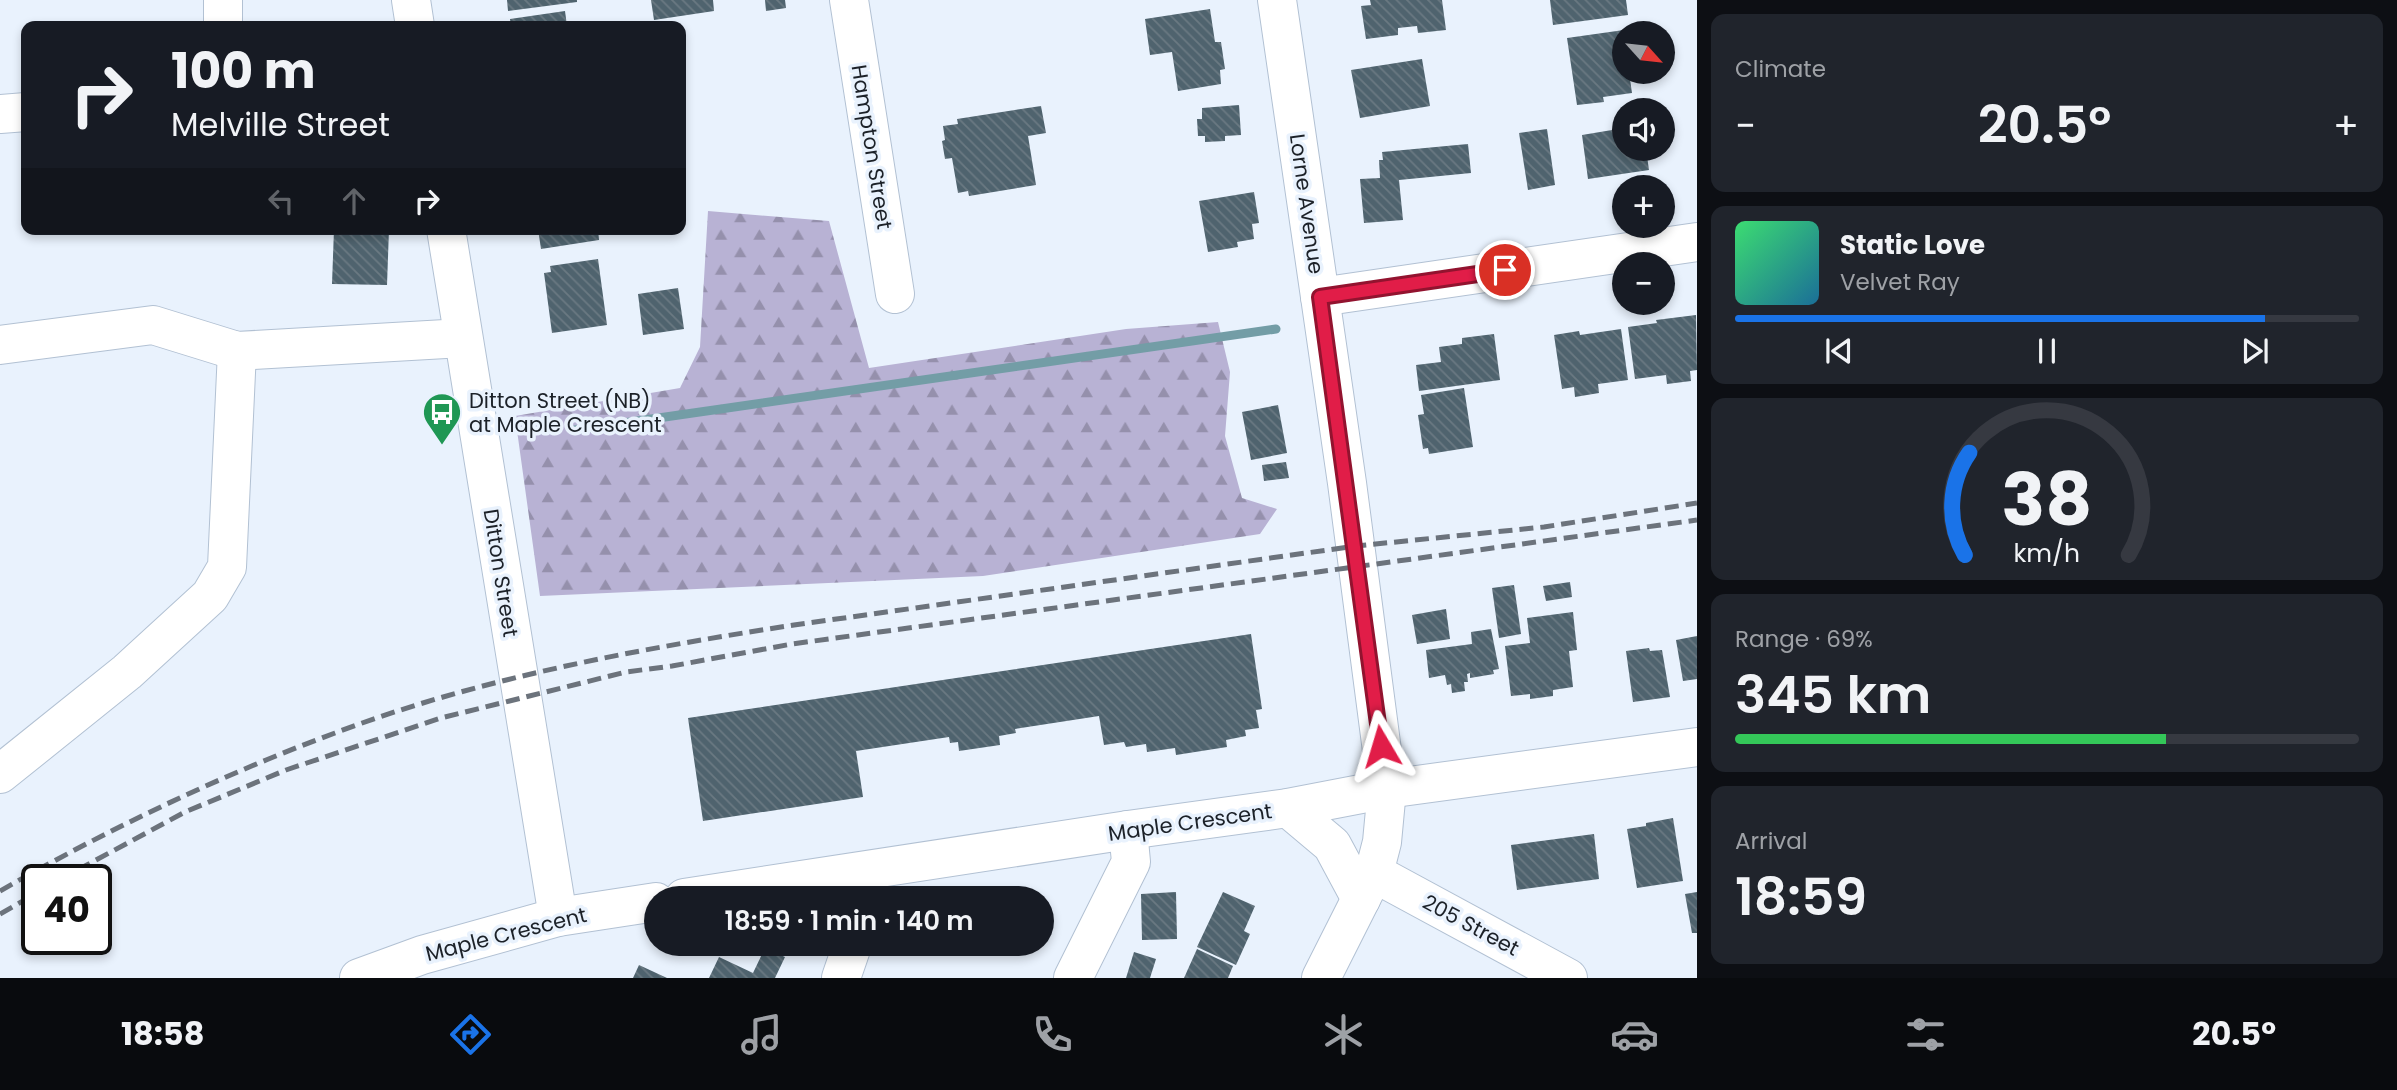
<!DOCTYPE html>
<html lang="en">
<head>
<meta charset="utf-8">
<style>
	body { margin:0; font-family:Poppins,sans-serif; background:#20242c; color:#f1f3f6; height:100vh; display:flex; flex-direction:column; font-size:26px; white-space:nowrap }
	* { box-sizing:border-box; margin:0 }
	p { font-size:23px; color:#9ea1a6 }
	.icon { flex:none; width:38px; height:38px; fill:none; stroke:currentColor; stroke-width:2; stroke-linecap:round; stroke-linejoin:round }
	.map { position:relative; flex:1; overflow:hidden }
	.details { display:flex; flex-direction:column; gap:14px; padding:14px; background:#0d0f14; width:700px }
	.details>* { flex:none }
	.top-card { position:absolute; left:21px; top:21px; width:665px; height:214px; border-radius:14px; box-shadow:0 4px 10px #0003; background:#171b24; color:#f1f3f6; overflow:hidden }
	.needle { width:46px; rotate:117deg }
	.buttons { position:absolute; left:1612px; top:21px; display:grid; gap:14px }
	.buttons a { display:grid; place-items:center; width:63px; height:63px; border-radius:50%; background:#171b24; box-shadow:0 4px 10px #0003; font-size:35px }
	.speed { position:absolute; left:21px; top:864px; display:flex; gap:14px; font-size:35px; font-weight:700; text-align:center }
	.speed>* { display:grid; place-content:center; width:91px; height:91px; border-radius:50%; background:#171b24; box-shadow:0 4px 10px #0003; line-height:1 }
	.speed .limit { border:4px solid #111; border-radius:10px; background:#fff; color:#111 }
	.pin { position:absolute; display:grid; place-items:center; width:60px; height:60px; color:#fff; margin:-30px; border:4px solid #fff; border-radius:50%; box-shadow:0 2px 7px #0007 }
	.me { position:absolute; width:77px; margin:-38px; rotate:353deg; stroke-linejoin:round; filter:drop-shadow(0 0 5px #0008) }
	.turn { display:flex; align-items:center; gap:24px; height:147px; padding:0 35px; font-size:32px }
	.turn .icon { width:91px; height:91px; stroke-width:2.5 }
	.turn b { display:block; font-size:49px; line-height:60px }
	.lanes { display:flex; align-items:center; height:66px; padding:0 35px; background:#0003; justify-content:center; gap:35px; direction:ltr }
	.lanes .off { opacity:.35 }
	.big { font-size:52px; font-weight:600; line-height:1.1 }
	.details .tile { flex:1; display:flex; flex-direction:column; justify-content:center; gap:10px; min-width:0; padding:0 24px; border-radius:14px; background:#20242c }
	.details .dial { align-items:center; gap:0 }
	.dial svg { height:182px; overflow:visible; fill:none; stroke:#363941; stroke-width:7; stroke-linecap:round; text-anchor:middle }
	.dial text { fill:#f1f3f6; stroke:none }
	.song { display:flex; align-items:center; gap:21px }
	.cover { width:84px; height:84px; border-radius:10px; background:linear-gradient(135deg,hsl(140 70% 55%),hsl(200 70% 35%)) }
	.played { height:7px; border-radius:4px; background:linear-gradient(90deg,#1a73e8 85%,#363941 85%) }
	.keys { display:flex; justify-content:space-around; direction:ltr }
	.heat { display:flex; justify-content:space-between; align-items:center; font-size:38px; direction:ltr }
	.charge { height:10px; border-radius:5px; background:linear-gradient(90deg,#34c759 69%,#363941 0) }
	.trip { position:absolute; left:644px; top:886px; width:410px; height:70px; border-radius:35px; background:#171b24; box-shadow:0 4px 10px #0003; font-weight:600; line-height:70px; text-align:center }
	.dock { display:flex; height:112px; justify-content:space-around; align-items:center; background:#090b0e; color:#9ea1a6 }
	.dock .icon { width:49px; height:49px }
	.dock .selected { color:#1a73e8 }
	.dock b { font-size:32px; color:#f1f3f6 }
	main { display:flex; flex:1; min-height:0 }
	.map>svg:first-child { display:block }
</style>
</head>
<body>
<main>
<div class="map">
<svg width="1697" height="978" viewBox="0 0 1697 978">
	<defs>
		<pattern id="forest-firs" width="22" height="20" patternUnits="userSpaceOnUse" patternTransform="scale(1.75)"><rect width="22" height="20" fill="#b8b2d4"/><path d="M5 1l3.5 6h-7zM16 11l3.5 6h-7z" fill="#9590ac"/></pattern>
		<pattern id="building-back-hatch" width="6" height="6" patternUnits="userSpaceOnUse" patternTransform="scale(1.75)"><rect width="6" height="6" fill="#4f636e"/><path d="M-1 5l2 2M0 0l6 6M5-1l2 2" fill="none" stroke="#6a7982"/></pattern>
	</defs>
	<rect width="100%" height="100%" fill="#e9f2fd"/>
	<!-- forest -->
	<polygon fill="url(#forest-firs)" points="708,211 829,221 869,368 1126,329 1218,322 1230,372 1225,436 1242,498 1277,509 1260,534 983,576 540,596 515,416 680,388 700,347"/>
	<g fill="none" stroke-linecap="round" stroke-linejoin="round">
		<!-- stream -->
		<polyline stroke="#739da6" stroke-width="9" points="575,430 1276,329"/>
	</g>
	<!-- building -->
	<g fill="url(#building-back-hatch)">
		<polygon points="507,0 577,0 577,2 508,11"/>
		<polygon points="651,0 713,0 714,11 654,20"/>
		<polygon points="765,0 785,0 786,8 766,11"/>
		<polygon points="1370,0 1442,0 1446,30 1418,33 1417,26 1398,28 1398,35 1366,39 1361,6 1371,5"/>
		<polygon points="1550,0 1626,0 1628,15 1553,25"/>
		<polygon points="1210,9 1215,42 1221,42 1225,69 1220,70 1221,84 1178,91 1172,52 1150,55 1145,19"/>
		<polygon points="565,11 567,26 511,26 510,19"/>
		<polygon points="1631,29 1632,33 1624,33 1624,72 1629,72 1632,93 1603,97 1604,102 1577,105 1567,38"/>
		<polygon points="1422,59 1430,106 1360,118 1351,70"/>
		<polygon points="1239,105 1241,135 1225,136 1225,141 1205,142 1205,136 1198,136 1197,119 1202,119 1202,108"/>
		<polygon points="1041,106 1046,133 1028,136 1036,185 969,196 968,191 958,193 952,158 945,159 942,141 945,140 943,126 958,124 957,119"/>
		<polygon points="1624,128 1624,149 1646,149 1649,170 1588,179 1582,135"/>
		<polygon points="1547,129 1555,185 1528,190 1519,133"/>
		<polygon points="1468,144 1471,173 1399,180 1403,220 1364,223 1360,179 1380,178 1379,160 1383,160 1382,152"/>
		<polygon points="1254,192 1259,223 1252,224 1254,239 1237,242 1238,247 1208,252 1199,201"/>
		<polygon points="334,229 389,229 387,285 332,284"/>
		<polygon points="538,229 598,229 599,240 541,249"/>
		<polygon points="598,259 607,325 552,333 544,273 551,272 550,266"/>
		<polygon points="678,288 684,329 643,335 638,294"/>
		<polygon points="1696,315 1697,370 1690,371 1691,381 1667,384 1666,375 1635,379 1628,327 1657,323 1656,320"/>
		<polygon points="1621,329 1628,380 1598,384 1599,393 1575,397 1574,387 1562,389 1554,335 1579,331 1580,335"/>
		<polygon points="1494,334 1500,380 1419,391 1416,365 1441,362 1439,347 1462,344 1462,338"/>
		<polygon points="1464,388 1473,447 1429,454 1428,448 1423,449 1418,415 1424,414 1421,395"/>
		<polygon points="1278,405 1287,453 1251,460 1242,412"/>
		<polygon points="1286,462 1289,478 1264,481 1262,465"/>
		<polygon points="1570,582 1572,597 1546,601 1543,586"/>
		<polygon points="1514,585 1521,634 1499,638 1492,588"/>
		<polygon points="1446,609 1450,639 1417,644 1412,615"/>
		<polygon points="1573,612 1577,650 1569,651 1573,687 1553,690 1553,696 1530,699 1530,694 1511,696 1505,646 1530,643 1527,618"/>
		<polygon points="1491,629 1499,669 1493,670 1494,674 1470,678 1470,673 1467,674 1468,682 1464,682 1465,691 1452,693 1451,684 1447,685 1445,675 1429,678 1426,650 1472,644 1471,632"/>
		<polygon points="1251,634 1262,709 1256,710 1259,728 1245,730 1246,736 1226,740 1227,747 1176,755 1175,748 1147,752 1146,744 1126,747 1124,742 1104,745 1099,716 1015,729 1016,733 999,736 1000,745 959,751 958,742 950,743 949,737 856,751 863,797 703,821 688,718"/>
		<polygon points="1697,636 1697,679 1683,681 1676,640"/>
		<polygon points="1649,648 1650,651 1662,650 1670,697 1633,702 1626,651"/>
		<polygon points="1673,818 1683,881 1637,888 1627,829 1646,826 1646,823"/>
		<polygon points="1594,834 1599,879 1517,890 1511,845"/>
		<polygon points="1176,892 1177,939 1142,940 1141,894"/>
		<polygon points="1223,892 1255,906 1244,931 1250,934 1236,965 1197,947"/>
		<polygon points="1697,892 1697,933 1692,933 1685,894"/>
		<polygon points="765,948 785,957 775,978 709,978 719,957 753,973"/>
		<polygon points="1197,949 1233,966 1228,978 1184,978"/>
		<polygon points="1134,952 1156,959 1150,978 1126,978"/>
		<polygon points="639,965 667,978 633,978"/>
	</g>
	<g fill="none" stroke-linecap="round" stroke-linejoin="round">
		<!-- minor casing -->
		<g stroke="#b2c1d3" stroke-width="40">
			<g id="minor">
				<polyline points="223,0 223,26"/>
				<polyline points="411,0 415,26"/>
				<polyline points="849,0 895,294"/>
				<polyline points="1277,0 1347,483 1387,789 1382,842 1374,873 1321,978"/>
				<polyline points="0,114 26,112"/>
				<polyline points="446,229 558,917"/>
				<polyline points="1320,297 1697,242"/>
				<polyline points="0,345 153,325 237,351 463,338"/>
				<polyline points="0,774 127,672 210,596 227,567 237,351"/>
				<polyline points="1288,808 1332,845 1361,899"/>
				<polyline points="1374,873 1568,978"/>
				<polyline points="684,898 1128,830 1288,808 1387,789 1697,747"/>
				<polyline points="359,978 422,955 558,917 656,902"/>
				<polyline points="841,978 853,943"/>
				<polyline points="1073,978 1131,862 1128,830"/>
			</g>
		</g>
		<!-- minor -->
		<use href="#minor" stroke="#fff" stroke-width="38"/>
		<!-- rail -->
		<g stroke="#6c737c" stroke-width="5" stroke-dasharray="14 7" stroke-linecap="butt">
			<polyline points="59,880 185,812 286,770 441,718 626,672 672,666 792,644 1697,520"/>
			<path d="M0 891C107 830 219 776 335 733 482 677 639 649 794 625L1356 546 1544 527 1697 503"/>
			<polyline points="0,914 37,893"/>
		</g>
	</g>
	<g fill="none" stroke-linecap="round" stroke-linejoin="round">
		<!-- route casing -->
		<g stroke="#92132f" stroke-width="18">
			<polyline id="route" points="1381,746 1320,297 1505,270"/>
		</g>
		<!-- route -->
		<use href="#route" stroke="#e11d48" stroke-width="12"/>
	</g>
	<!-- icons -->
	<defs>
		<g id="bus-pin" transform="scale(2.0125)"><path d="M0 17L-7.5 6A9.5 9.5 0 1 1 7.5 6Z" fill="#1f9754" stroke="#e9f2fd"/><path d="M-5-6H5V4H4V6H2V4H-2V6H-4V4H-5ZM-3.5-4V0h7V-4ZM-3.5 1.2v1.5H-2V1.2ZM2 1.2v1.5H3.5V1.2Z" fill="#fff"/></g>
	</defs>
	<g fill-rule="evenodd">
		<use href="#bus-pin" x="442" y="412"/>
	</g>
	<g text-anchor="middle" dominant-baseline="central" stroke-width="7" stroke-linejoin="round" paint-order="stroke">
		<!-- street labels -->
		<g font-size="21" fill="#1c2128" stroke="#e9f2fd">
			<text transform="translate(872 147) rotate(81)">Hampton Street</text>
			<text transform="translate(1307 204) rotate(82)">Lorne Avenue</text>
			<text transform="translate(501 573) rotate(81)">Ditton Street</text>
			<text transform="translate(1190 822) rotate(-8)">Maple Crescent</text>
			<text transform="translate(1471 925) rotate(28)">205 Street</text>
			<text transform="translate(506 934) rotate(-14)">Maple Crescent</text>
		</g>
		<!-- poi labels -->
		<g font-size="21" fill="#1c2128" stroke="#e9f2fd" text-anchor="start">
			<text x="469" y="400">Ditton Street (NB)<tspan x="469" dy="24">at Maple Crescent</tspan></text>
		</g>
	</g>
</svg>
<div class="buttons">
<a><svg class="needle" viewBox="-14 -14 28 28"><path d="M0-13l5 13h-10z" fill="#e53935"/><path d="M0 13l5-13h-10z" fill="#9ea1a6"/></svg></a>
<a><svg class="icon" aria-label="sound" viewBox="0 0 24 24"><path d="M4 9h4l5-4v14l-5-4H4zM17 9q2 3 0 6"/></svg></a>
<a>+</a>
<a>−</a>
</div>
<div class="speed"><div class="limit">40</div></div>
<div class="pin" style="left:1505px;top:270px;background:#d93025"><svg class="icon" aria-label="arrive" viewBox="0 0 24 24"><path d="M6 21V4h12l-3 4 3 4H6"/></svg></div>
<svg class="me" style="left:1381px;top:746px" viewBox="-20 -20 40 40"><path d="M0-17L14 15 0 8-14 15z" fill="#e11d48" stroke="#fff" stroke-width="4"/></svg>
<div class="trip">18:59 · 1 min · 140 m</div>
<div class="top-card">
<div class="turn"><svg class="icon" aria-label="right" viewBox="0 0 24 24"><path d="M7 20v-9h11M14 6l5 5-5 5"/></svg><div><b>100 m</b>Melville Street</div></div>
<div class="lanes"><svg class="icon off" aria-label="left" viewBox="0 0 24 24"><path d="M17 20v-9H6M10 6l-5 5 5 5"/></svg><svg class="icon off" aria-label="ahead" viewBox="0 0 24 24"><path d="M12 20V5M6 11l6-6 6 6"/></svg><svg class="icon" aria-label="right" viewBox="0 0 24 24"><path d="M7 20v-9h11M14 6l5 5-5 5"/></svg></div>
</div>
</div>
<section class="details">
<div class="tile"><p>Climate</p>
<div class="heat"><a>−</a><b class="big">20.5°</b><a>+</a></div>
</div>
<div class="tile">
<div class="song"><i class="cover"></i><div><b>Static Love</b><p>Velvet Ray</p></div></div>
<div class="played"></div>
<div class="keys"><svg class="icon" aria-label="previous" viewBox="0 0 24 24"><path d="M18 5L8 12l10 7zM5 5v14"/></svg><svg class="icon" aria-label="pause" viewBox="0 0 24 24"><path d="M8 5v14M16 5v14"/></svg><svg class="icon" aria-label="next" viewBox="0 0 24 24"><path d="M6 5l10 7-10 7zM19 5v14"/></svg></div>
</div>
<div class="tile dial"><svg viewBox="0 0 100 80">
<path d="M14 69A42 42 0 1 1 86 69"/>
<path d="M14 69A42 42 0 0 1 16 24" stroke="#1a73e8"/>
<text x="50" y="56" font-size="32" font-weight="700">38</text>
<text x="50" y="72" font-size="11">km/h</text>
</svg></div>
<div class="tile"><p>Range · 69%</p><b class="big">345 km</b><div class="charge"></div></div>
<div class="tile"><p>Arrival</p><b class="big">18:59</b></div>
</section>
</main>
<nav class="dock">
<b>18:58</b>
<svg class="icon selected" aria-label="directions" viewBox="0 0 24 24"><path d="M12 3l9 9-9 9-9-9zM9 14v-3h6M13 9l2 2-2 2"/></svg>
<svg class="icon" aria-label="music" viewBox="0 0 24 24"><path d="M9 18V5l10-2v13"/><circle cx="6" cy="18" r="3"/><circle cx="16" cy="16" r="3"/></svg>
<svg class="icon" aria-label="phone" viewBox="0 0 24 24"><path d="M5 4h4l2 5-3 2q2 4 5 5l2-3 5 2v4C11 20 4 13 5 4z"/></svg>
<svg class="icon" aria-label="climate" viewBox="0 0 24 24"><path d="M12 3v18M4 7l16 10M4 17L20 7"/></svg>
<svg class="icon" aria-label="car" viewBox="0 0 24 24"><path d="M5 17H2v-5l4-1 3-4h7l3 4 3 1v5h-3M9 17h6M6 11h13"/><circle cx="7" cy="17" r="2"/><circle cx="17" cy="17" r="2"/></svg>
<svg class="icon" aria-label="filters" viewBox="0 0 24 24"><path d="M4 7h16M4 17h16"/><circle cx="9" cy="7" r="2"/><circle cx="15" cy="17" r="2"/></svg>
<b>20.5°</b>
</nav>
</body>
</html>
